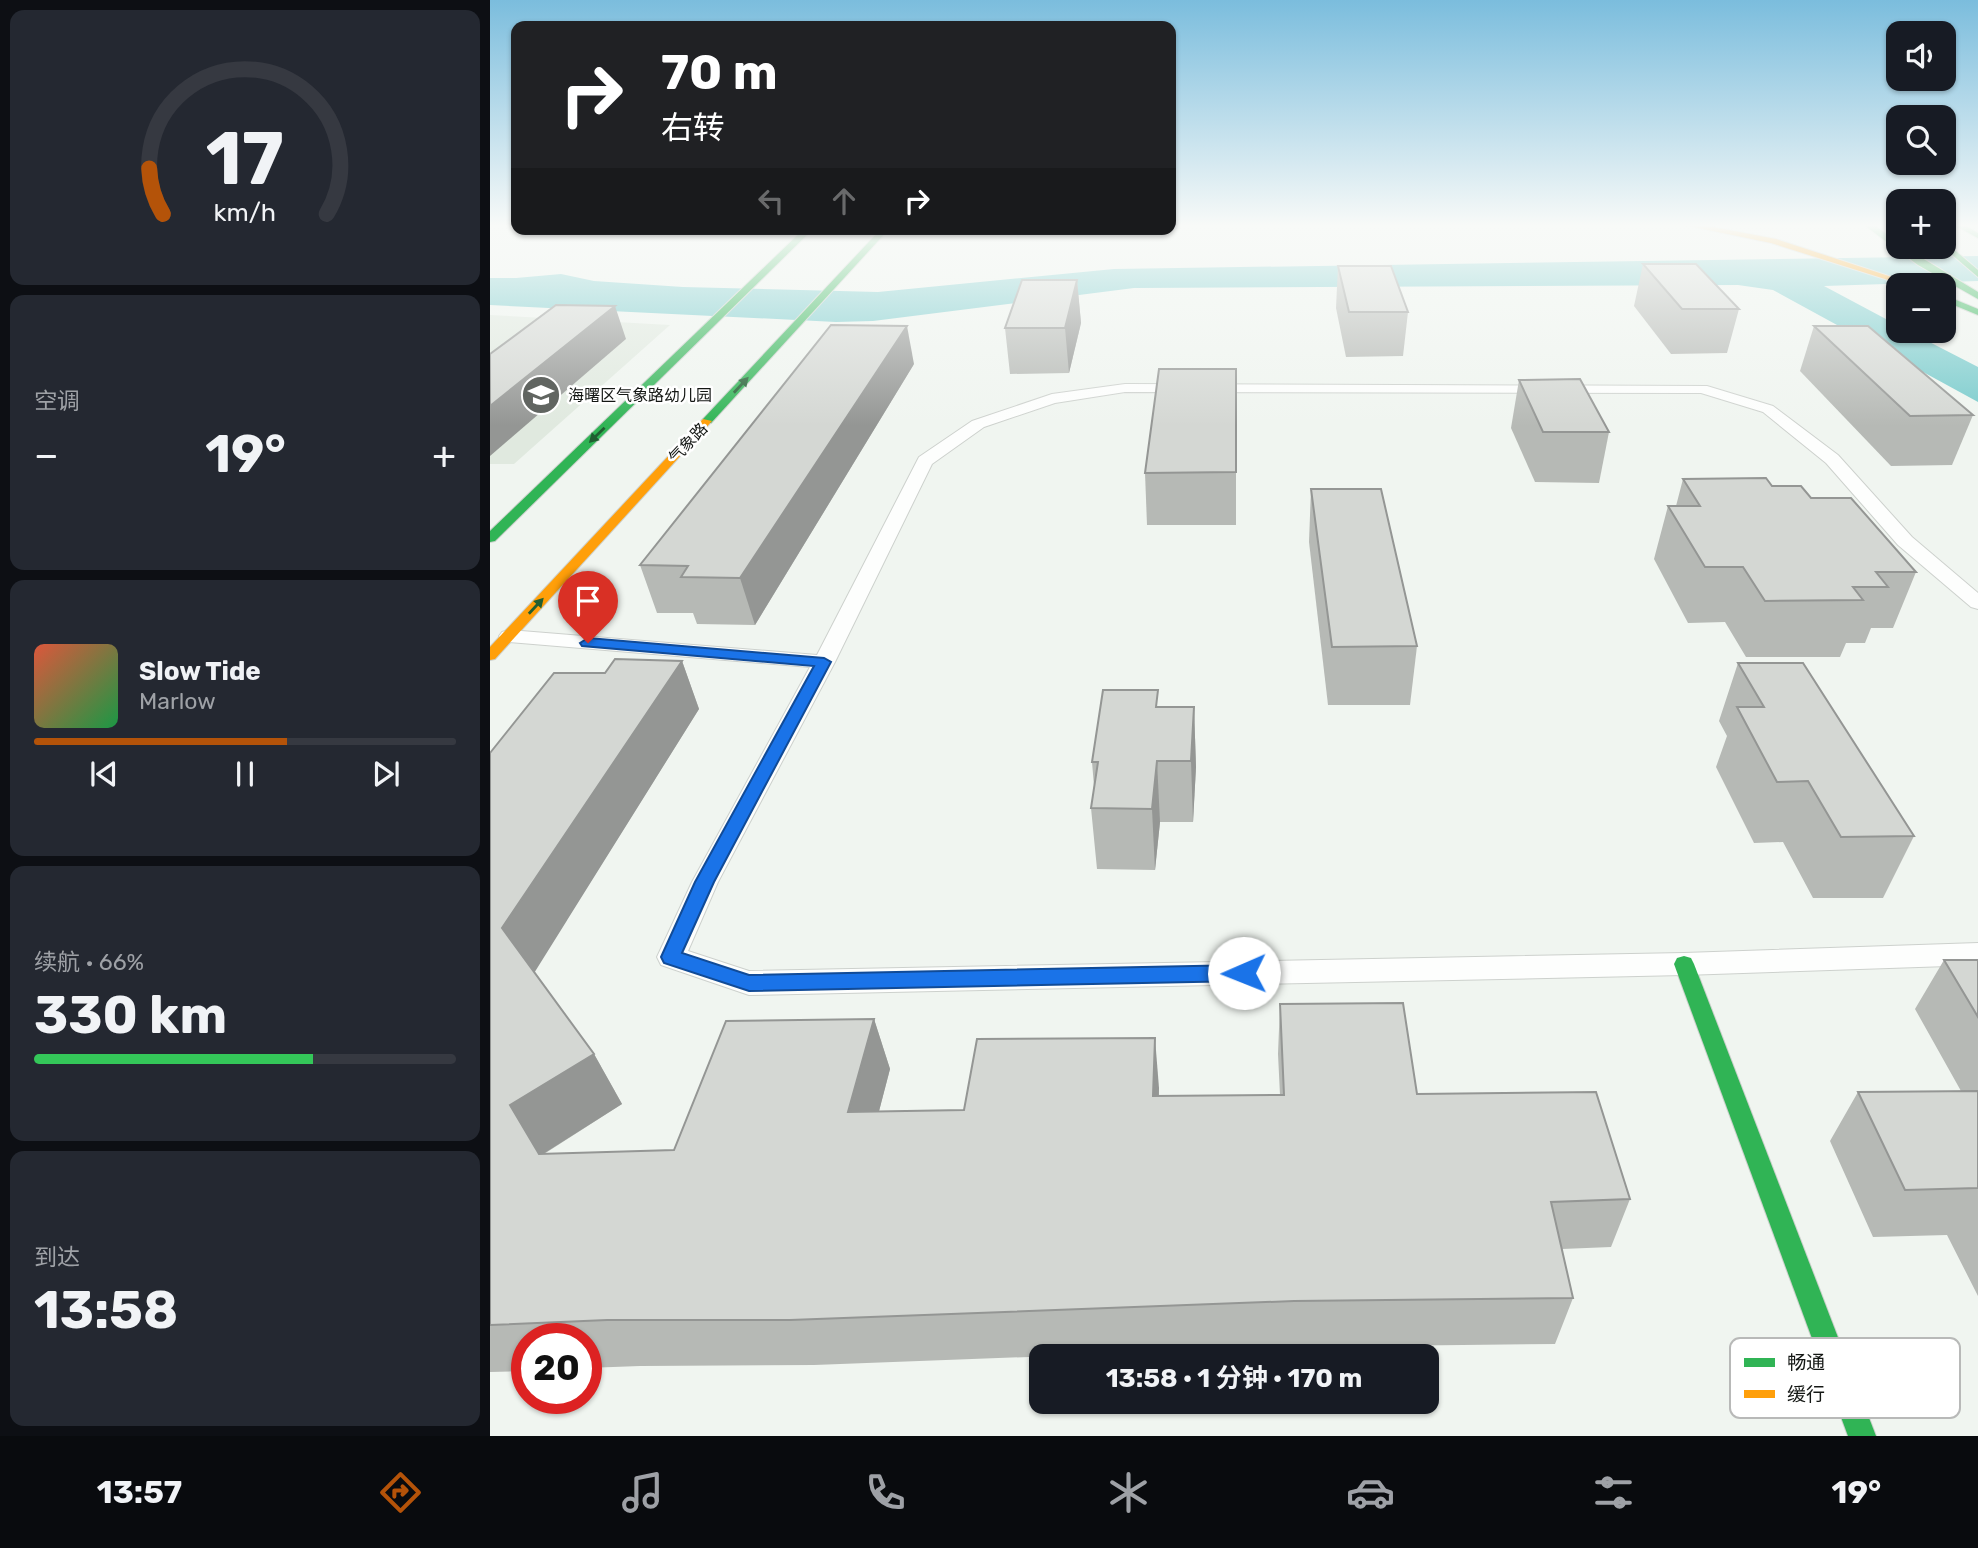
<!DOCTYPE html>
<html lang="zh">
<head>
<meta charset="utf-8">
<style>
	body { margin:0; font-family:Rubik,"Noto Sans SC",sans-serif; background:#242831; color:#f1f3f6; height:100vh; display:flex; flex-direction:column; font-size:26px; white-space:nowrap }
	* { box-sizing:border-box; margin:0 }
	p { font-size:23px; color:#9ea1a6 }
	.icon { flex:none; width:38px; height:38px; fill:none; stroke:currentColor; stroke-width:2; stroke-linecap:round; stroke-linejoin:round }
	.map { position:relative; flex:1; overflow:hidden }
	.side { display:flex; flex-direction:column; gap:10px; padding:10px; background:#0d0f14; width:490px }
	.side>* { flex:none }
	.hud { position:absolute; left:21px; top:21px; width:665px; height:214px; border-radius:14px; box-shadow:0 2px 5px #0004; background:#202124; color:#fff; overflow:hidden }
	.controls { position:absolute; left:1396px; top:21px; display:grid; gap:14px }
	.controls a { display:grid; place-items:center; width:70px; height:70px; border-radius:14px; background:#171b24; box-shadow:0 2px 5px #0004; font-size:35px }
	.speed { position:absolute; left:21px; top:1323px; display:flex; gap:14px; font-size:35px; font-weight:700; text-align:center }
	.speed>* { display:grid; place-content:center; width:91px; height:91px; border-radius:50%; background:#171b24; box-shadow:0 2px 5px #0004; line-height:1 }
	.speed .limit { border:10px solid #d22; background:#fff; color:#111 }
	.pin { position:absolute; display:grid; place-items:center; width:60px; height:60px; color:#fff; margin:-72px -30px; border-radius:50% 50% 50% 0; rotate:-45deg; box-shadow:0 0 7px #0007 }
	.pin .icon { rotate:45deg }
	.me { position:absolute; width:77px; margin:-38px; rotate:269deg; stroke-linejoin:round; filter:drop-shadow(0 0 5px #0008) }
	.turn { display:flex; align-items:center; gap:24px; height:147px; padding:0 35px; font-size:32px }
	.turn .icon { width:91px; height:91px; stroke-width:2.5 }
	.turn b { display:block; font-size:49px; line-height:60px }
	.lanes { display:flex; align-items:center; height:66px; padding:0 35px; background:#0003; justify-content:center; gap:35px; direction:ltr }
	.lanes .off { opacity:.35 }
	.big { font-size:52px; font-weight:700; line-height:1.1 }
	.side .tile { flex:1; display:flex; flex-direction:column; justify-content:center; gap:10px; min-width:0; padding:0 24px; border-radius:14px; background:#242831 }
	.side .dial { align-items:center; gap:0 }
	.dial svg { height:182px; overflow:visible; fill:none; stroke:#363941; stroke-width:7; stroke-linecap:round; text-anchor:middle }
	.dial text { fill:#f1f3f6; stroke:none }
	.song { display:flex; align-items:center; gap:21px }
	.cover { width:84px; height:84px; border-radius:10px; background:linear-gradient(135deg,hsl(10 70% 55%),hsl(140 70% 35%)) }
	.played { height:7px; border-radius:4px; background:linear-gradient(90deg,#b45309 60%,#363941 60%) }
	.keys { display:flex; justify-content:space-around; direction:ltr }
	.heat { display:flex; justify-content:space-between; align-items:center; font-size:38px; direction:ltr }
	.charge { height:10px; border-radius:5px; background:linear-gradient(90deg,#34c759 66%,#363941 0) }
	.trip { position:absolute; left:539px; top:1344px; width:410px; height:70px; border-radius:14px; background:#171b24; box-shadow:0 2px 5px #0004; font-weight:700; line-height:70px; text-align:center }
	.menu { display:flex; height:112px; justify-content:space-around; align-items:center; background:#090b0e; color:#9ea1a6 }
	.menu .icon { width:49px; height:49px }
	.menu .current { color:#b45309 }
	.menu b { font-size:32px; color:#f1f3f6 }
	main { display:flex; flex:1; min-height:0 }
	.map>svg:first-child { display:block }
</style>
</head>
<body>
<main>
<section class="side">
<div class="tile dial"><svg viewBox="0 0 100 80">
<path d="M14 69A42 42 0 1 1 86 69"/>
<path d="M14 69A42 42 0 0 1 8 49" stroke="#b45309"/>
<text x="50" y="56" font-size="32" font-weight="700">17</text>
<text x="50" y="72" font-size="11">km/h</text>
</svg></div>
<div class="tile"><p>空调</p>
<div class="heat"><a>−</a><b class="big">19°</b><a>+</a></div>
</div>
<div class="tile">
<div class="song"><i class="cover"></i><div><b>Slow Tide</b><p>Marlow</p></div></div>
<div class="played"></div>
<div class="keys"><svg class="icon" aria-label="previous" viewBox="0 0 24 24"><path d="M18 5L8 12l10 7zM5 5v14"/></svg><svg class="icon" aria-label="pause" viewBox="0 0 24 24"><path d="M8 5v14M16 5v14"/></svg><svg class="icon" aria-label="next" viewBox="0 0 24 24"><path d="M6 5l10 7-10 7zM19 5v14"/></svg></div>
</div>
<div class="tile"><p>续航 · 66%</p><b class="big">330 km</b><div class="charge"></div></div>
<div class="tile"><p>到达</p><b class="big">13:58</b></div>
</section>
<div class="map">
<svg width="1488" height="1436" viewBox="0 0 1488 1436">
	<rect width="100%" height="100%" fill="#f0f5f0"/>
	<!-- built -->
	<polygon fill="#e0e9df" points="0,315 180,325 24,464 0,464"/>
	<!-- water -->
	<polygon fill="#78cbcc" points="1488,256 1488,281 1334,286 1409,326 1409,331 1418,331 1488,367 1488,402 1283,290 1248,285 644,288 383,321 346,322 0,305 0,278 26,278 71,274 104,281 193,287 388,292 624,269"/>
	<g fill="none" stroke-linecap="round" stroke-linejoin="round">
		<!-- lane casing -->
		<g stroke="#cdd1cd" stroke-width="2">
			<polygon id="lane" points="635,384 1217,386 1283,406 1348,455 1422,537 1488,593 1488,609 1481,607 1408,545 1336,463 1273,412 1211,393 635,392 565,403 494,427 442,464 345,662 228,882 198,951 259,971 1194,953 1488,943 1488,965 1194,975 259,995 171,965 167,957 202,882 320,667 19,642 12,640 9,636 12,632 19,630 327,655 429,457 482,421 562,394"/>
		</g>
		<!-- fast casing -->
		<g stroke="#cdd1cd" stroke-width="2">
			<g id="fast">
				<polygon points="1374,225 1384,225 1409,243 1409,247 1414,247 1488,292 1488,299 1428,265"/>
				<polygon points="1464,225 1474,225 1488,233 1488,238"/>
				<polygon points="314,229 323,229 5,541 0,542 0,531"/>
				<polygon points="391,229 399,229 221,423 213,423 213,419"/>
				<polygon points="1454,241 1488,270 1488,277 1453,247"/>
				<polygon points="1454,295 1488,309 1488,315 1454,301"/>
				<polygon points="1194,956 1201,958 1204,964 1386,1436 1358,1436 1184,964 1187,958"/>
			</g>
		</g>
		<!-- slow casing -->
		<g stroke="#cdd1cd" stroke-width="2">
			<g id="slow">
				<polygon points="1194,225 1213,225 1286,239 1426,285 1414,285 1281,243"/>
				<polygon points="213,419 222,421 5,659 0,660 0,647"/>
			</g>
		</g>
		<!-- lane -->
		<use href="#lane" fill="#fdfefd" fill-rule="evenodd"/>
		<!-- fast -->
		<use href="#fast" fill="#30b455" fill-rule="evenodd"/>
		<!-- slow -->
		<use href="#slow" fill="#ff9f0a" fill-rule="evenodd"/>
	</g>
	<!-- wall -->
	<g fill="#b6b9b5">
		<polygon points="1153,264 1249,309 1237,353 1181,354 1144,306"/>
		<polygon points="848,266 918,312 913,356 856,357 846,308"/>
		<polygon points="587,280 591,323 579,373 520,374 515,328"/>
		<polygon points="1324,326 1483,415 1462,465 1401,466 1310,371"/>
		<polygon points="424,364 265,625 207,624 203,613 167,613 150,565"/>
		<polygon points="746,369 746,525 657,525 655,473"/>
		<polygon points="1029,380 1119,432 1109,483 1045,482 1021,428"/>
		<polygon points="1193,479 1282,486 1321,498 1426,572 1403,628 1381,628 1375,643 1356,643 1350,657 1256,657 1235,622 1198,623 1164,559 1178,506 1186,506"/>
		<polygon points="821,489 927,646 920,705 838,705 819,542"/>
		<polygon points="192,661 209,709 44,972 104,1054 132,1104 54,1154 184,1150 384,1019 400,1069 389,1111 474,1110 669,1088 669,1096 790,1095 788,1054 790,1004 927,1094 1140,1199 1121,1247 1072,1249 1083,1298 1065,1344 801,1347 324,1365 150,1366 96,1368 96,1339 37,1339 37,1371 0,1372 0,753 115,673"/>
		<polygon points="1248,663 1424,836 1393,898 1323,898 1293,842 1264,843 1226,767 1237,736 1229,721"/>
		<polygon points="669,707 704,707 706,767 703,822 670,822 665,870 607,869 601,808 604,786 602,762"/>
		<polygon points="1454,960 1488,960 1488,1296 1457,1235 1383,1237 1340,1141 1368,1092 1471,1091 1425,1009"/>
	</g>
	<!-- shaded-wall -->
	<g fill="#949694">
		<polygon points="587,280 591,323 579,373 575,328"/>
		<polygon points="125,306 136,339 0,456 0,406"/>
		<polygon points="417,326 424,364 265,625 250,578"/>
		<polygon points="192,661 209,709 41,978 12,928"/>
		<polygon points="704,707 706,767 703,822 701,761"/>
		<polygon points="667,761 670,822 665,870 662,809"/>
		<polygon points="384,1019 400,1069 376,1161 358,1112"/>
		<polygon points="665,1038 669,1088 667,1146 663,1096"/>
		<polygon points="104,1054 132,1104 53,1154 49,1154 20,1105"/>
	</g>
	<!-- building -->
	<g fill="#d4d7d3" stroke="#949694" stroke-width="2">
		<polygon points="1153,264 1206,264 1249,309 1192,309"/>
		<polygon points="848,266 901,266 918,312 859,312"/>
		<polygon points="532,280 587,280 575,328 515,328"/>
		<polygon points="66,305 125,306 0,406 0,354"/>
		<polygon points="341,325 417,326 250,578 191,577 198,566 150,565"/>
		<polygon points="1324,326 1378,326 1483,415 1420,416"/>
		<polygon points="669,369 746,369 746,472 655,473"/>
		<polygon points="1090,379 1119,432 1053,432 1029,380"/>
		<polygon points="1276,478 1282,486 1311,486 1321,498 1361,498 1426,572 1386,572 1398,587 1363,587 1373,600 1275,601 1253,567 1215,567 1178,506 1210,506 1193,479"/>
		<polygon points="821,489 891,489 927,646 842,647"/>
		<polygon points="125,659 192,661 12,928 104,1054 20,1105 49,1154 184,1150 236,1021 384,1019 358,1112 474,1110 487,1039 665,1038 663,1096 794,1095 790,1004 913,1003 927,1094 1106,1092 1140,1199 1061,1202 1083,1298 804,1301 300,1320 117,1320 0,1325 0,753 64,673 115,673"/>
		<polygon points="1248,663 1313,663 1424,836 1351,837 1318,781 1287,782 1247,707 1274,707"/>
		<polygon points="613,690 668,690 666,707 704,707 701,761 667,761 662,809 601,808 608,762 602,762"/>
		<polygon points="1454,960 1488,960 1488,1017"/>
		<polygon points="1488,1091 1488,1188 1415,1190 1368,1092"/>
	</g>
	<!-- one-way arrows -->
	<defs><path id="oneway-solid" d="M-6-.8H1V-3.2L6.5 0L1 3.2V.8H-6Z" transform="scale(1.75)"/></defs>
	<g fill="#215e31">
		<use href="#oneway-solid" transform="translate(251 385) rotate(-47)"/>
		<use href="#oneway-solid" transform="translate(107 435) rotate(136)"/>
		<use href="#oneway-solid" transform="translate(46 606) rotate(-47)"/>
	</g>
	<!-- sky -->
	<linearGradient id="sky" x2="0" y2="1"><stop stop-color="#7bbddd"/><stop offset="0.53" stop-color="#f8faf8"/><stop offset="1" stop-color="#f8faf8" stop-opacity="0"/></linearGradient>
	<rect width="1488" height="426" fill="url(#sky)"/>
	<!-- route -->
	<polygon fill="#1a73e8" stroke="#114b97" stroke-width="2" points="98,638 334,658 341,662 224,882 192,953 259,975 754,965 761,967 764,973 761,979 754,981 259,991 174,963 171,957 205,882 324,666 92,646 90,643"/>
	<!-- icons -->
	<defs>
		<g id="school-disc" transform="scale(2.0125)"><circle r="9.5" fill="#616561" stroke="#fff"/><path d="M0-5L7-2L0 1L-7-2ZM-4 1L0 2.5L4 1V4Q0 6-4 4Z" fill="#fff"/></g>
	</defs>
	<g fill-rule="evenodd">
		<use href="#school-disc" x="51" y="395"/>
	</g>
	<g text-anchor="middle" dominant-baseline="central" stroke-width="5" stroke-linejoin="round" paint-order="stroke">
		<!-- far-poi labels -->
		<g font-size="16" fill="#141714" stroke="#fff" text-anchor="start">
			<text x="78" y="395">海曙区气象路幼儿园</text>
		</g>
		<!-- far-street labels -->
		<g font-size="16" fill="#141714" stroke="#fff">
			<text transform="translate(198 443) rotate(-47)">气象路</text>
		</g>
	</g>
	<!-- legend -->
	<rect x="1240" y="1338" width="230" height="80" rx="10" fill="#fff" stroke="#b8b9b8" stroke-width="2"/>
	<rect x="1254" y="1358" width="31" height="9" fill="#30b455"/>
	<rect x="1254" y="1390" width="31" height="8" fill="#ff9f0a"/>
	<g font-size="19" fill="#141714">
		<text x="1297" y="1369">畅通</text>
		<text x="1297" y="1401">缓行</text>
	</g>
</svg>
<div class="controls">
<a><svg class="icon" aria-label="sound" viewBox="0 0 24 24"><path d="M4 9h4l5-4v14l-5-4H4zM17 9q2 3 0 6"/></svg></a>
<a><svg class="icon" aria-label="search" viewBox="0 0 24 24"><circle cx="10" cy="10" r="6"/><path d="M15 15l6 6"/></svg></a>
<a>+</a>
<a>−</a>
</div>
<div class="speed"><div class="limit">20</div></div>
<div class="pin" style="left:98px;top:643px;background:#d93025"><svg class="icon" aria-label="arrive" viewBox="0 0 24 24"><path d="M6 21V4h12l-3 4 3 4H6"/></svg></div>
<svg class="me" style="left:754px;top:973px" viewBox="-20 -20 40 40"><circle r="19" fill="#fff"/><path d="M0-13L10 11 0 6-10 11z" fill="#1a73e8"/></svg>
<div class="trip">13:58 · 1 分钟 · 170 m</div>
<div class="hud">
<div class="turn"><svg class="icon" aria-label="right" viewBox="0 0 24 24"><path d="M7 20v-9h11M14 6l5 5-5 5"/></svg><div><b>70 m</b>右转</div></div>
<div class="lanes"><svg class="icon off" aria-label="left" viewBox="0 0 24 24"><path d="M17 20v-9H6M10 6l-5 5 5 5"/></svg><svg class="icon off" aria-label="ahead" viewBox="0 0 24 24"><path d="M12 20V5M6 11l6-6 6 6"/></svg><svg class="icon" aria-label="right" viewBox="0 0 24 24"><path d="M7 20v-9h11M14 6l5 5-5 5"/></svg></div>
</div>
</div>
</main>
<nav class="menu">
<b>13:57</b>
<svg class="icon current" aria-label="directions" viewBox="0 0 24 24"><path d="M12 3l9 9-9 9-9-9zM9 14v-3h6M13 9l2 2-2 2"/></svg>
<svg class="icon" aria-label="music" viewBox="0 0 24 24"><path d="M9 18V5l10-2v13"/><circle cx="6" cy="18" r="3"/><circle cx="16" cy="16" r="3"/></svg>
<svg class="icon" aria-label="phone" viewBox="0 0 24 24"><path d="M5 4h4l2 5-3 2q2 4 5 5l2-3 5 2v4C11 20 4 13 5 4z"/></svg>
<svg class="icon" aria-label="climate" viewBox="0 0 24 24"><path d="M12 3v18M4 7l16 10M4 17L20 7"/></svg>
<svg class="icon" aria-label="car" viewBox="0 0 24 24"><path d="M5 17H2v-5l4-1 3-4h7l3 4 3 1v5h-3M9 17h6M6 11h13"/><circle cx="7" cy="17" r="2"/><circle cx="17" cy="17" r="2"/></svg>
<svg class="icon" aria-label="filters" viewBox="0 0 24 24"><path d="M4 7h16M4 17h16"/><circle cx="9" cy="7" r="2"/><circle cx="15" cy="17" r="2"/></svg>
<b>19°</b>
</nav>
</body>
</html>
